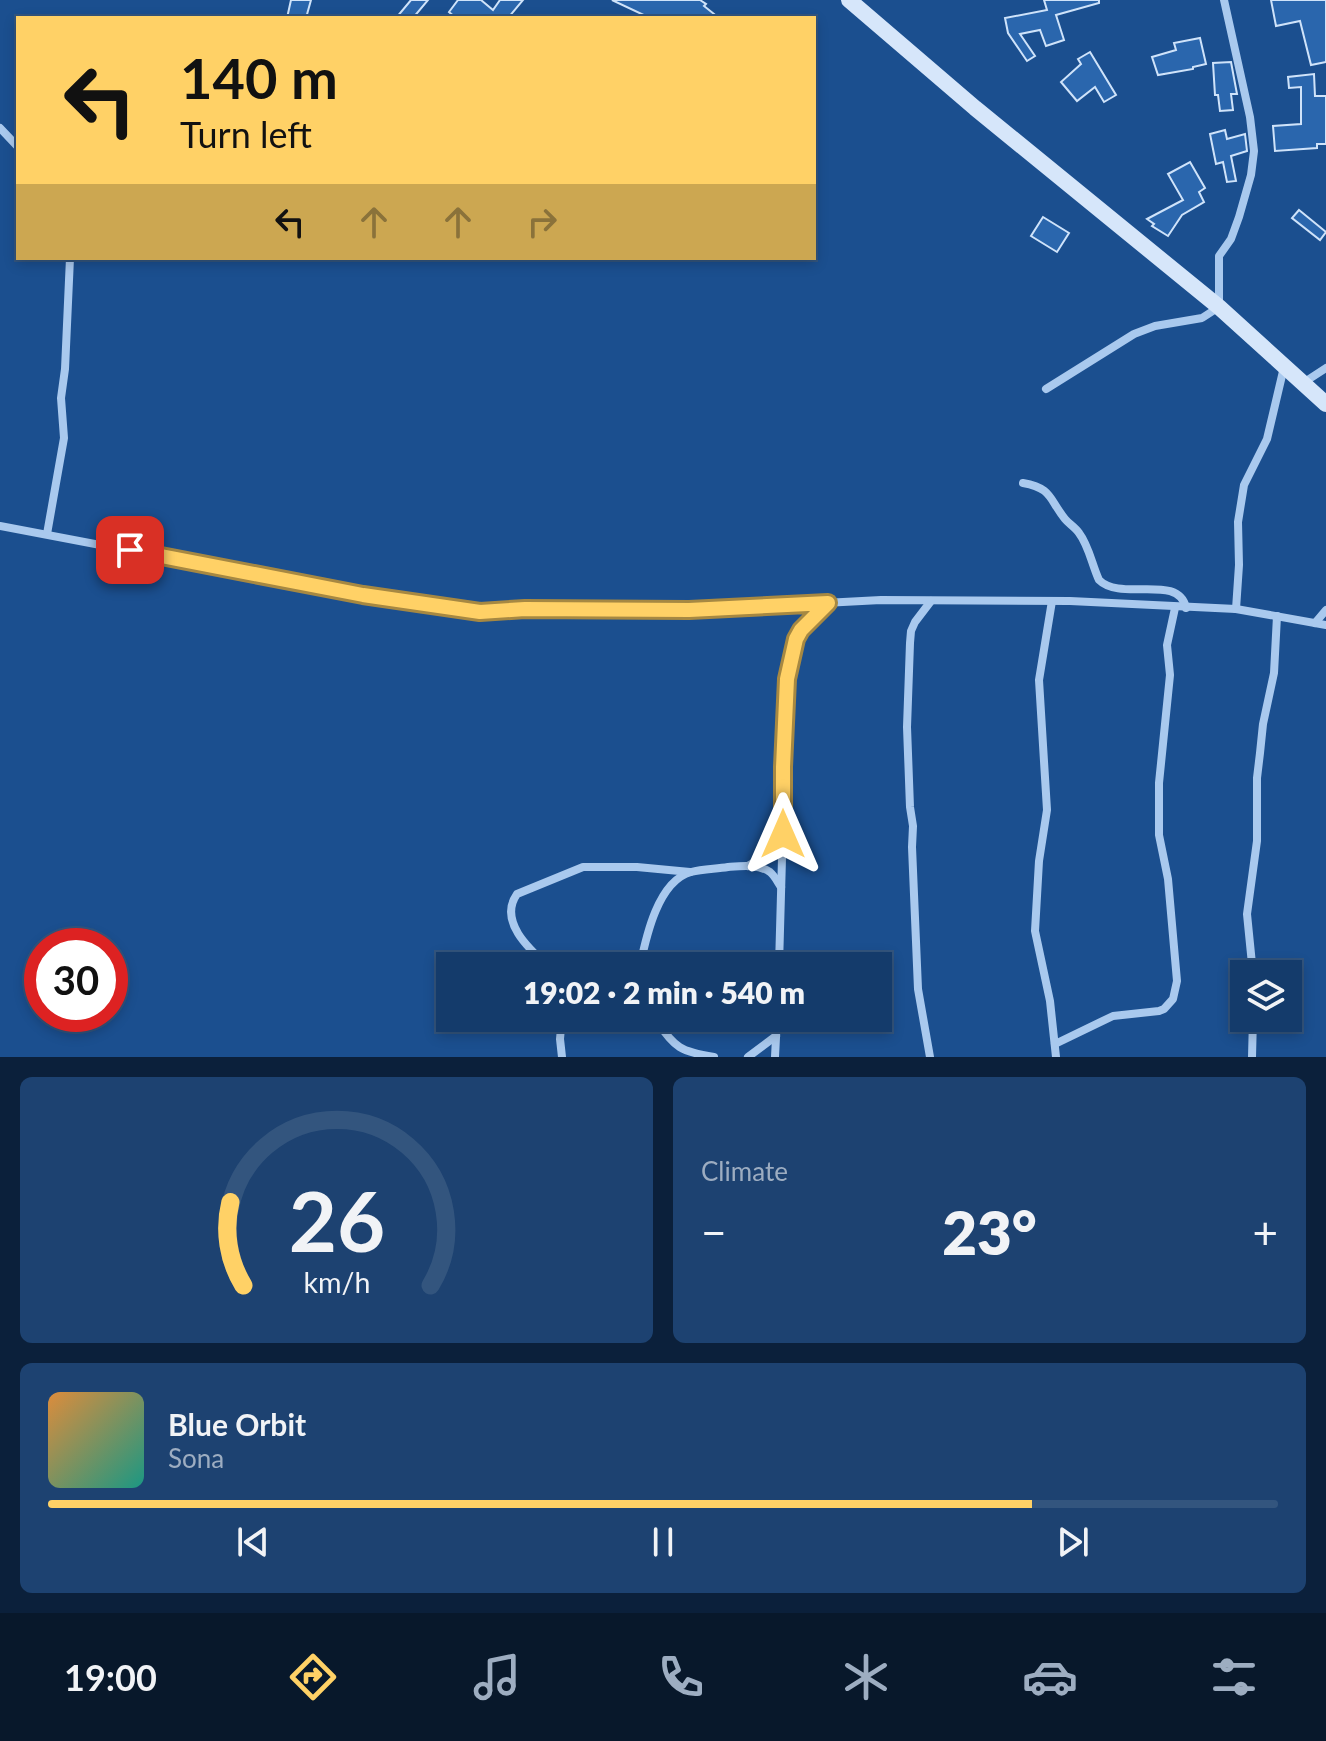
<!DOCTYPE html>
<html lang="en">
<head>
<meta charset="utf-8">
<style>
	body { margin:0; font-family:Lato,sans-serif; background:#1d4271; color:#f1f3f6; height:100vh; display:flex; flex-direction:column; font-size:30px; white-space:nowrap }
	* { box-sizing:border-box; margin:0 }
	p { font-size:26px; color:#9dadc1 }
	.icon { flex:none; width:44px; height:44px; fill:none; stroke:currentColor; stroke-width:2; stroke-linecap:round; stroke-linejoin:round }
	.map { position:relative; height:1057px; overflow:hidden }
	.drawer { display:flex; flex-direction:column; gap:20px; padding:20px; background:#0b203b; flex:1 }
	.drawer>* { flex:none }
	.hud { position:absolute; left:16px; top:16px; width:800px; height:244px; border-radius:0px; box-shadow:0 4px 12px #0003,0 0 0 2px #33557e; background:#ffd166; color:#111; overflow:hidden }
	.tools { position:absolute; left:1230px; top:960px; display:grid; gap:16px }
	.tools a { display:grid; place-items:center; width:72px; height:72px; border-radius:0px; background:#143b6b; box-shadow:0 4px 12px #0003,0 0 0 2px #33557e; font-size:40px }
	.speed { position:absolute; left:24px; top:928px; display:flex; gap:16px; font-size:40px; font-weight:700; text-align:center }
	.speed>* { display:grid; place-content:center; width:104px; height:104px; border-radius:50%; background:#143b6b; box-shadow:0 4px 12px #0003,0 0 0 2px #33557e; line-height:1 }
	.speed .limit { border:12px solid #d22; background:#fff; color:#111 }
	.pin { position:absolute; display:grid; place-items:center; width:68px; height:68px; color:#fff; margin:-34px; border-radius:16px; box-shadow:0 4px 12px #0006 }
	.me { position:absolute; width:88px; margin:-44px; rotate:0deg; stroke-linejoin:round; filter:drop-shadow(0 0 6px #0008) }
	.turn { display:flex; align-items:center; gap:28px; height:168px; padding:0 32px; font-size:36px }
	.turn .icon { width:104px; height:104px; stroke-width:2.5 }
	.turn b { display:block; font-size:56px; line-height:68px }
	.lanes { display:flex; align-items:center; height:76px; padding:0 32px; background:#0003; justify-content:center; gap:40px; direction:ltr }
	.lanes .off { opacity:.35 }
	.big { font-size:60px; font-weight:800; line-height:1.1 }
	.drawer .card { flex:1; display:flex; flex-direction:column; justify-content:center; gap:12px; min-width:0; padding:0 28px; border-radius:12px; background:#1d4271 }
	.drawer .dial { align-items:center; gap:0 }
	.dial svg { height:208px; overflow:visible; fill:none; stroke:#33557e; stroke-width:7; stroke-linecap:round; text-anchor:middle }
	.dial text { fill:#f1f3f6; stroke:none }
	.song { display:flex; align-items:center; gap:24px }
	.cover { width:96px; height:96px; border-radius:12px; background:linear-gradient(135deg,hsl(30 70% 55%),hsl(170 70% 35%)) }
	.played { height:8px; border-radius:4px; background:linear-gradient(90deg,#ffd166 80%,#33557e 80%) }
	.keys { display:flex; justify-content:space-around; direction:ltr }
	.heat { display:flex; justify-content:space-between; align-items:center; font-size:44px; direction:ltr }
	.drawer .tiles { flex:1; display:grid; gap:20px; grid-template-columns:1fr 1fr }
	.card:last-child { grid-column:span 2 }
	.trip { position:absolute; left:436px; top:952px; width:456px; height:80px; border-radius:0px; background:#143b6b; box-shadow:0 4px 12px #0003,0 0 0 2px #33557e; font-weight:800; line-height:80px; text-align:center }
	.tabs { display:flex; height:128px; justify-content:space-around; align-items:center; background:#08182b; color:#9dadc1 }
	.tabs .icon { width:56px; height:56px }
	.tabs .on { color:#ffd166 }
	.tabs b { font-size:36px; color:#f1f3f6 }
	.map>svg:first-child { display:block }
</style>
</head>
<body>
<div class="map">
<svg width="1326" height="1057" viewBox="0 0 1326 1057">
	<rect width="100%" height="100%" fill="#1b4f8f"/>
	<!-- building -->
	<g fill="#2a66ad" stroke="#cfe3fa" stroke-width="2">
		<polygon points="291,0 311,0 306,18 287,18"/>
		<polygon points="411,0 428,0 413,18 396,18"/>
		<polygon points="458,0 481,0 493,10 500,0 523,0 508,18 456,18 449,12"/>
		<polygon points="612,0 700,0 706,4 704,6 719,18 650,18"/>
		<polygon points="1044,0 1099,0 1099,3 1056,15 1064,40 1046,46 1040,30 1020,34 1035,56 1027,61 1008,33 1005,18 1047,10"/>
		<polygon points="1271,0 1326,0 1326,62 1311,65 1300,21 1276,26"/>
		<polygon points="1200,38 1206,64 1193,67 1193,69 1158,75 1152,57 1176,50 1174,43"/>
		<polygon points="1090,52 1116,95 1104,102 1095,87 1077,101 1061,82 1081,64 1078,59"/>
		<polygon points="1231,62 1237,94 1231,94 1233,110 1220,111 1218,95 1215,95 1213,63"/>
		<polygon points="1314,74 1315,96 1326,96 1326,144 1317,144 1317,148 1275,151 1273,126 1301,124 1301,87 1289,88 1288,77"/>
		<polygon points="1225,130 1227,139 1245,134 1247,151 1231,156 1236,181 1227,182 1223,162 1216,164 1210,134"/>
		<polygon points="1190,162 1205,188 1199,192 1204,202 1182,215 1168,236 1152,226 1154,224 1147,219 1183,200 1168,174"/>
		<polygon points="1299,210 1326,232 1320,240 1292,218"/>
		<polygon points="1043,217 1069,233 1057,252 1031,236"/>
	</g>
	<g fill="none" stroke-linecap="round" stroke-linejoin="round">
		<!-- street -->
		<g stroke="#a9c9ee" stroke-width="8">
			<polyline points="0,128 18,147"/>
			<polyline points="1303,383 1326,368"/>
			<polyline points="1046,389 1134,334 1155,326 1202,318 1219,307 1219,256 1231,239 1239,217 1251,175 1254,151 1250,117 1224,0"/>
			<path d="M1023 483C1052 488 1049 499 1065 519 1069 524 1075 527 1079 533 1089 546 1092 565 1099 580 1121 602 1179 573 1186 608"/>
			<polyline points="0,526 363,595 480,612 525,609 689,610 881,600 1070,601 1236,609 1326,625"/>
			<polyline points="47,534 64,438 61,398 65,369 70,258"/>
			<polyline points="1052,601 1039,680 1047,810 1039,861 1035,931 1050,1001 1056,1057"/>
			<polyline points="1236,609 1239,565 1238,522 1244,485 1267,439 1284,367"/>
			<polyline points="1315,623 1326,610"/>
			<path d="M748 866C763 857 773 849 783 834"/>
			<path d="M548 966C529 949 498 921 517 894L583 867H637L690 872"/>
			<path d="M640 966C646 937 658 881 691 872 703 869 716 869 728 867 741 866 759 864 770 872 775 876 778 883 781 887"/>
			<polyline points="779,966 787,679 796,639 801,630 828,604"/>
			<polyline points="1253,974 1247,914 1257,841 1257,778 1260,753 1263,724 1274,673 1277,616"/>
			<path d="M654 1018C676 1047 677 1051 714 1057"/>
			<polyline points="1055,1044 1113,1016 1159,1011 1164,1009 1173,999 1177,981 1168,879 1159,835 1159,783 1170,675 1167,645 1175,608"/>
			<polyline points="562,1057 560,1039 561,1028 571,1019 576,1018"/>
			<polyline points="748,1057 776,1036"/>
			<polyline points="775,1057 777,1018"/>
			<polyline points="930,1057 918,989 912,847 913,826 910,807 907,727 910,643 911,631 915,622 931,601"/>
			<polyline points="1252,1057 1253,1018"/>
		</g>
		<!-- secondary -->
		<polyline stroke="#d6e6fa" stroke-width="16" points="849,0 975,108 1219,307 1326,404"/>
	</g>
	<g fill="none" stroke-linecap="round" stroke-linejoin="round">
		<!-- route casing -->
		<g stroke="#a68842" stroke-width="20">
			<polyline id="route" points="130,550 363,595 480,612 525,609 689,610 828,603 801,630 796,639 787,679 783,767 783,834"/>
		</g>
		<!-- route -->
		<use href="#route" stroke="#ffd166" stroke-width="14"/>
	</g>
</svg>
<div class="tools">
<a><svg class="icon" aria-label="layers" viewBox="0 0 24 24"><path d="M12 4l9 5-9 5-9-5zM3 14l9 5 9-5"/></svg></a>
</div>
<div class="speed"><div class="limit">30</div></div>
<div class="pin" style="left:130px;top:550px;background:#d93025"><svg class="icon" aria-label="arrive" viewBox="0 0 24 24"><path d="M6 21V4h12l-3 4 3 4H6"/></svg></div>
<svg class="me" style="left:783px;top:834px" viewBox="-20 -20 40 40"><path d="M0-17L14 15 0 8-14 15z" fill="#ffd166" stroke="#fff" stroke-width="4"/></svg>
<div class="trip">19:02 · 2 min · 540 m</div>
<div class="hud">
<div class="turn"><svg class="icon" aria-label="left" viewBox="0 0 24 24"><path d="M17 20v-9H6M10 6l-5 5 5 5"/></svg><div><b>140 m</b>Turn left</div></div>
<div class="lanes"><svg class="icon" aria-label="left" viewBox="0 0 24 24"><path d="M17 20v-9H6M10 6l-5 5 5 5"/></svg><svg class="icon off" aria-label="ahead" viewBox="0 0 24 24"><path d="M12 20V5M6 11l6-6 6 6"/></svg><svg class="icon off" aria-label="ahead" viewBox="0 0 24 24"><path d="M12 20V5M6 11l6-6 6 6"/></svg><svg class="icon off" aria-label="right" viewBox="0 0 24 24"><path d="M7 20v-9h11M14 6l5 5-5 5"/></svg></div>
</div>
</div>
<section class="drawer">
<div class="tiles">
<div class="card dial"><svg viewBox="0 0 100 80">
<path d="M14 69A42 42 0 1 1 86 69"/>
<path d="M14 69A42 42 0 0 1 9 37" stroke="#ffd166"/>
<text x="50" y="56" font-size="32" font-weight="700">26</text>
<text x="50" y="72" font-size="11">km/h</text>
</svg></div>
<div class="card"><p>Climate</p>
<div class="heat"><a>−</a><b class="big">23°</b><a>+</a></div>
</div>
<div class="card">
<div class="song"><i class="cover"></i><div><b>Blue Orbit</b><p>Sona</p></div></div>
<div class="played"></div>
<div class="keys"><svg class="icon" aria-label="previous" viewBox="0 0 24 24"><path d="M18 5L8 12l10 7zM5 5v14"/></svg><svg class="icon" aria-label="pause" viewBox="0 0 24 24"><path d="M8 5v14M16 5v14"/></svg><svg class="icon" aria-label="next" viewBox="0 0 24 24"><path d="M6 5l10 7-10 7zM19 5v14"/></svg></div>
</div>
</div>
</section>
<nav class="tabs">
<b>19:00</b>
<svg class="icon on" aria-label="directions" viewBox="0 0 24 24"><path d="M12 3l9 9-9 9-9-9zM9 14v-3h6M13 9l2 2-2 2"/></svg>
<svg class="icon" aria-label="music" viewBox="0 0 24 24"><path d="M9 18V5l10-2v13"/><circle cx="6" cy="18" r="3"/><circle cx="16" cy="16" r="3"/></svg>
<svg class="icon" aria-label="phone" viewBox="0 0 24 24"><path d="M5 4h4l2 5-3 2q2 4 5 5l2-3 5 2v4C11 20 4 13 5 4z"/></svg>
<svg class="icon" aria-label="climate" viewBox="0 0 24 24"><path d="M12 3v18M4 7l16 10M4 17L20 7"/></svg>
<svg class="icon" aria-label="car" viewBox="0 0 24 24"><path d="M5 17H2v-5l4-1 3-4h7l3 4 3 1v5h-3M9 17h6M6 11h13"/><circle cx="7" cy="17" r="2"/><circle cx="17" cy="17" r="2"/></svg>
<svg class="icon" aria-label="filters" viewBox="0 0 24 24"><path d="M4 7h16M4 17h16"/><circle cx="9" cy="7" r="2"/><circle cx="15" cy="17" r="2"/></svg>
</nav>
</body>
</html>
